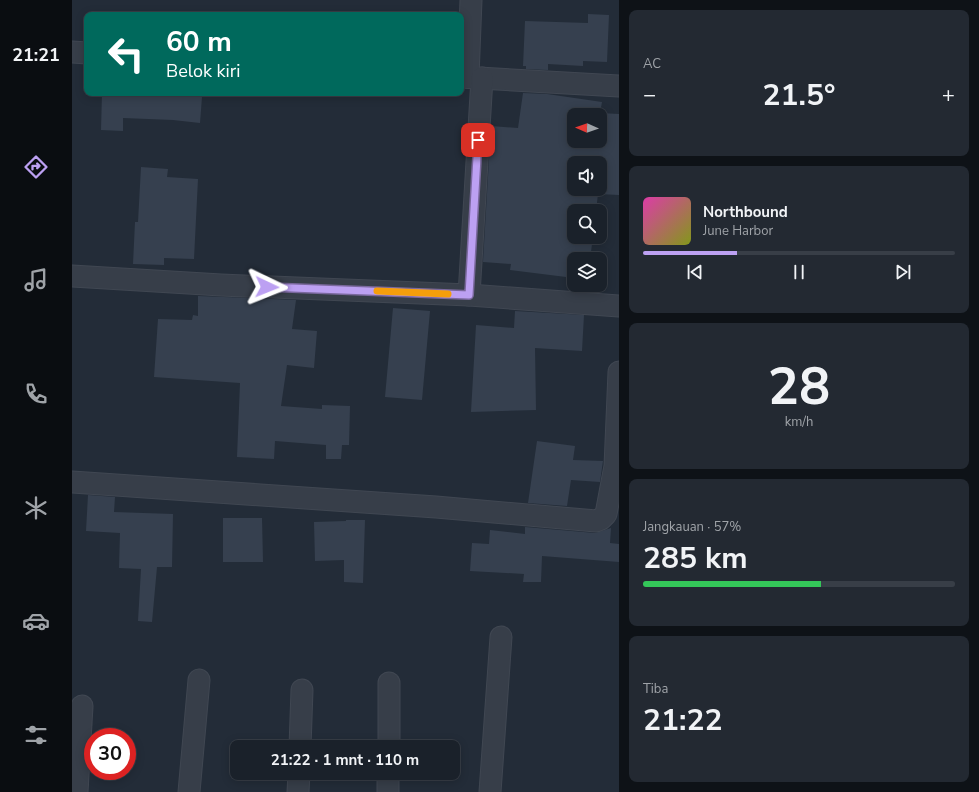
<!DOCTYPE html>
<html lang="id">
<head>
<meta charset="utf-8">
<style>
	body { margin:0; font-family:"Nunito Sans",sans-serif; background:#232932; color:#f1f3f6; height:100vh; display:flex; flex-direction:column; font-size:15px; white-space:nowrap }
	* { box-sizing:border-box; margin:0 }
	p { font-size:13px; color:#9fa3a8 }
	.icon { flex:none; width:22px; height:22px; fill:none; stroke:currentColor; stroke-width:2; stroke-linecap:round; stroke-linejoin:round }
	.map { position:relative; flex:1; overflow:hidden }
	.sheet { display:flex; flex-direction:column; gap:10px; padding:10px; background:#0e1217; width:360px }
	.sheet>* { flex:none }
	.top-card { position:absolute; left:12px; top:12px; width:380px; height:84px; border-radius:8px; box-shadow:0 2px 10px #0003,0 0 0 1px #383e47; background:#00695c; color:#fff; overflow:hidden }
	.needle { width:26px; rotate:272deg }
	.buttons { position:absolute; left:495px; top:108px; display:grid; gap:8px }
	.buttons a { display:grid; place-items:center; width:40px; height:40px; border-radius:8px; background:#1a212a; box-shadow:0 2px 10px #0003,0 0 0 1px #383e47; font-size:20px }
	.speed { position:absolute; left:12px; top:728px; display:flex; gap:8px; font-size:20px; font-weight:700; text-align:center }
	.speed>* { display:grid; place-content:center; width:52px; height:52px; border-radius:50%; background:#1a212a; box-shadow:0 2px 10px #0003,0 0 0 1px #383e47; line-height:1 }
	.speed .limit { border:6px solid #d22; background:#fff; color:#111 }
	.pin { position:absolute; display:grid; place-items:center; width:34px; height:34px; color:#fff; margin:-17px; border-radius:8px; box-shadow:0 2px 6px #0006 }
	.me { position:absolute; width:44px; margin:-22px; rotate:92deg; stroke-linejoin:round; filter:drop-shadow(0 0 3px #0008) }
	.turn { display:flex; align-items:center; gap:14px; height:84px; padding:0 16px; font-size:18px }
	.turn .icon { width:52px; height:52px; stroke-width:2.5 }
	.turn b { display:block; font-size:28px; line-height:34px }
	.big { font-size:30px; font-weight:700; line-height:1.1 }
	.sheet .widget { flex:1; display:flex; flex-direction:column; justify-content:center; gap:6px; min-width:0; padding:0 14px; border-radius:8px; background:#232932 }
	.sheet .dial { align-items:center; gap:0 }
	.dial b { font-size:52px; line-height:1 }
	.song { display:flex; align-items:center; gap:12px }
	.cover { width:48px; height:48px; border-radius:6px; background:linear-gradient(135deg,hsl(320 70% 55%),hsl(70 70% 35%)) }
	.played { height:4px; border-radius:2px; background:linear-gradient(90deg,#bca0f2 30%,#383e47 30%) }
	.keys { display:flex; justify-content:space-around; direction:ltr }
	.heat { display:flex; justify-content:space-between; align-items:center; font-size:22px; direction:ltr }
	.charge { height:6px; border-radius:3px; background:linear-gradient(90deg,#34c759 57%,#383e47 0) }
	.trip { position:absolute; left:158px; top:740px; width:230px; height:40px; border-radius:8px; background:#1a212a; box-shadow:0 2px 10px #0003,0 0 0 1px #383e47; font-weight:700; line-height:40px; text-align:center }
	main { display:flex; flex:1; min-height:0 }
	.dock { display:flex; flex-direction:column; width:72px; justify-content:space-around; align-items:center; background:#0a0d11; color:#9fa3a8 }
	.dock .icon { width:28px; height:28px }
	.dock .current { color:#bca0f2 }
	.dock b { font-size:18px; color:#f1f3f6 }
	.map>svg:first-child { display:block }
</style>
</head>
<body>
<main>
<nav class="dock">
<b>21:21</b>
<svg class="icon current" aria-label="directions" viewBox="0 0 24 24"><path d="M12 3l9 9-9 9-9-9zM9 14v-3h6M13 9l2 2-2 2"/></svg>
<svg class="icon" aria-label="music" viewBox="0 0 24 24"><path d="M9 18V5l10-2v13"/><circle cx="6" cy="18" r="3"/><circle cx="16" cy="16" r="3"/></svg>
<svg class="icon" aria-label="phone" viewBox="0 0 24 24"><path d="M5 4h4l2 5-3 2q2 4 5 5l2-3 5 2v4C11 20 4 13 5 4z"/></svg>
<svg class="icon" aria-label="climate" viewBox="0 0 24 24"><path d="M12 3v18M4 7l16 10M4 17L20 7"/></svg>
<svg class="icon" aria-label="car" viewBox="0 0 24 24"><path d="M5 17H2v-5l4-1 3-4h7l3 4 3 1v5h-3M9 17h6M6 11h13"/><circle cx="7" cy="17" r="2"/><circle cx="17" cy="17" r="2"/></svg>
<svg class="icon" aria-label="filters" viewBox="0 0 24 24"><path d="M4 7h16M4 17h16"/><circle cx="9" cy="7" r="2"/><circle cx="15" cy="17" r="2"/></svg>
</nav>
<div class="map">
<svg width="547" height="792" viewBox="0 0 547 792">
	<rect width="100%" height="100%" fill="#232c38"/>
	<!-- building -->
	<g fill="#36404f" fill-rule="evenodd">
		<polygon points="516,14 537,15 535,62 511,61 511,66 476,64 476,70 454,69 454,66 451,66 453,21 516,23"/>
		<polygon points="30,93 78,93 130,97 128,123 101,120 51,118 51,131 29,130"/>
		<path d="M451 93 475 94 530 102 528 113 547 114V195L526 194 524 211H502V237H521L518 259H502V278L438 270 439 264 411 262 419 126 446 128ZM502 115H528V141H502ZM502 163H528V189H502Z"/>
		<polygon points="69,167 96,169 95,177 126,179 122,259 92,258 92,265 61,264 63,222 66,222"/>
		<polygon points="126,296 224,300 220,329 245,331 242,368 215,365 209,406 250,409 250,405 278,406 277,445 270,445 269,459 254,459 254,445 203,441 202,459 165,457 168,383 82,377 86,319 120,320 121,315 126,316"/>
		<polygon points="321,308 358,311 350,400 313,397"/>
		<polygon points="443,311 512,315 510,351 463,348 464,410 399,412 404,325 442,328"/>
		<polygon points="465,441 503,446 501,460 531,461 528,482 499,480 495,506 456,503"/>
		<polygon points="16,495 43,497 42,512 101,514 100,567 85,567 80,622 66,621 69,569 47,568 48,533 14,531"/>
		<polygon points="151,518 190,518 191,562 151,562"/>
		<polygon points="274,520 293,520 291,583 272,582 272,560 243,561 242,522 274,521"/>
		<polygon points="453,527 523,533 539,528 538,543 547,544 547,562 470,556 469,582 451,582 452,574 398,571 400,543 417,544 418,530 453,534"/>
	</g>
	<g fill="none" stroke-linecap="round" stroke-linejoin="round">
		<!-- minor casing -->
		<g stroke="#404752" stroke-width="23">
			<g id="minor">
				<polyline points="0,52 15,53"/>
				<polyline points="389,77 547,86"/>
				<polyline points="396,77 399,0"/>
				<polyline points="0,276 149,285 397,295 547,306"/>
				<polyline points="397,295 410,78"/>
				<polyline points="0,482 364,507 524,521 529,519 534,514 543,466 547,372"/>
				<polyline points="228,747 230,690"/>
				<polyline points="317,747 317,683"/>
				<polyline points="5,792 10,706"/>
				<polyline points="117,792 127,680"/>
				<polyline points="226,792 227,773"/>
				<polyline points="316,792 316,773"/>
				<polyline points="418,792 429,637"/>
			</g>
		</g>
		<!-- minor -->
		<use href="#minor" stroke="#373e49" stroke-width="21"/>
	</g>
	<g fill="none" stroke-linecap="round" stroke-linejoin="round">
		<!-- route casing -->
		<g stroke="#7a689d" stroke-width="10">
			<polyline id="route" points="195,287 397,295 406,140"/>
		</g>
		<!-- route -->
		<use href="#route" stroke="#bca0f2" stroke-width="7"/>
		<!-- slow -->
		<polyline stroke="#f59e0b" stroke-width="7" points="305,291 376,294"/>
	</g>
</svg>
<div class="buttons">
<a><svg class="needle" viewBox="-14 -14 28 28"><path d="M0-13l5 13h-10z" fill="#e53935"/><path d="M0 13l5-13h-10z" fill="#9fa3a8"/></svg></a>
<a><svg class="icon" aria-label="sound" viewBox="0 0 24 24"><path d="M4 9h4l5-4v14l-5-4H4zM17 9q2 3 0 6"/></svg></a>
<a><svg class="icon" aria-label="search" viewBox="0 0 24 24"><circle cx="10" cy="10" r="6"/><path d="M15 15l6 6"/></svg></a>
<a><svg class="icon" aria-label="layers" viewBox="0 0 24 24"><path d="M12 4l9 5-9 5-9-5zM3 14l9 5 9-5"/></svg></a>
</div>
<div class="speed"><div class="limit">30</div></div>
<div class="pin" style="left:406px;top:140px;background:#d93025"><svg class="icon" aria-label="arrive" viewBox="0 0 24 24"><path d="M6 21V4h12l-3 4 3 4H6"/></svg></div>
<svg class="me" style="left:195px;top:287px" viewBox="-20 -20 40 40"><path d="M0-17L14 15 0 8-14 15z" fill="#bca0f2" stroke="#fff" stroke-width="4"/></svg>
<div class="trip">21:22 · 1 mnt · 110 m</div>
<div class="top-card">
<div class="turn"><svg class="icon" aria-label="left" viewBox="0 0 24 24"><path d="M17 20v-9H6M10 6l-5 5 5 5"/></svg><div><b>60 m</b>Belok kiri</div></div>
</div>
</div>
<section class="sheet">
<div class="widget"><p>AC</p>
<div class="heat"><a>−</a><b class="big">21.5°</b><a>+</a></div>
</div>
<div class="widget">
<div class="song"><i class="cover"></i><div><b>Northbound</b><p>June Harbor</p></div></div>
<div class="played"></div>
<div class="keys"><svg class="icon" aria-label="previous" viewBox="0 0 24 24"><path d="M18 5L8 12l10 7zM5 5v14"/></svg><svg class="icon" aria-label="pause" viewBox="0 0 24 24"><path d="M8 5v14M16 5v14"/></svg><svg class="icon" aria-label="next" viewBox="0 0 24 24"><path d="M6 5l10 7-10 7zM19 5v14"/></svg></div>
</div>
<div class="widget dial"><b>28</b><p>km/h</p></div>
<div class="widget"><p>Jangkauan · 57%</p><b class="big">285 km</b><div class="charge"></div></div>
<div class="widget"><p>Tiba</p><b class="big">21:22</b></div>
</section>
</main>
</body>
</html>
